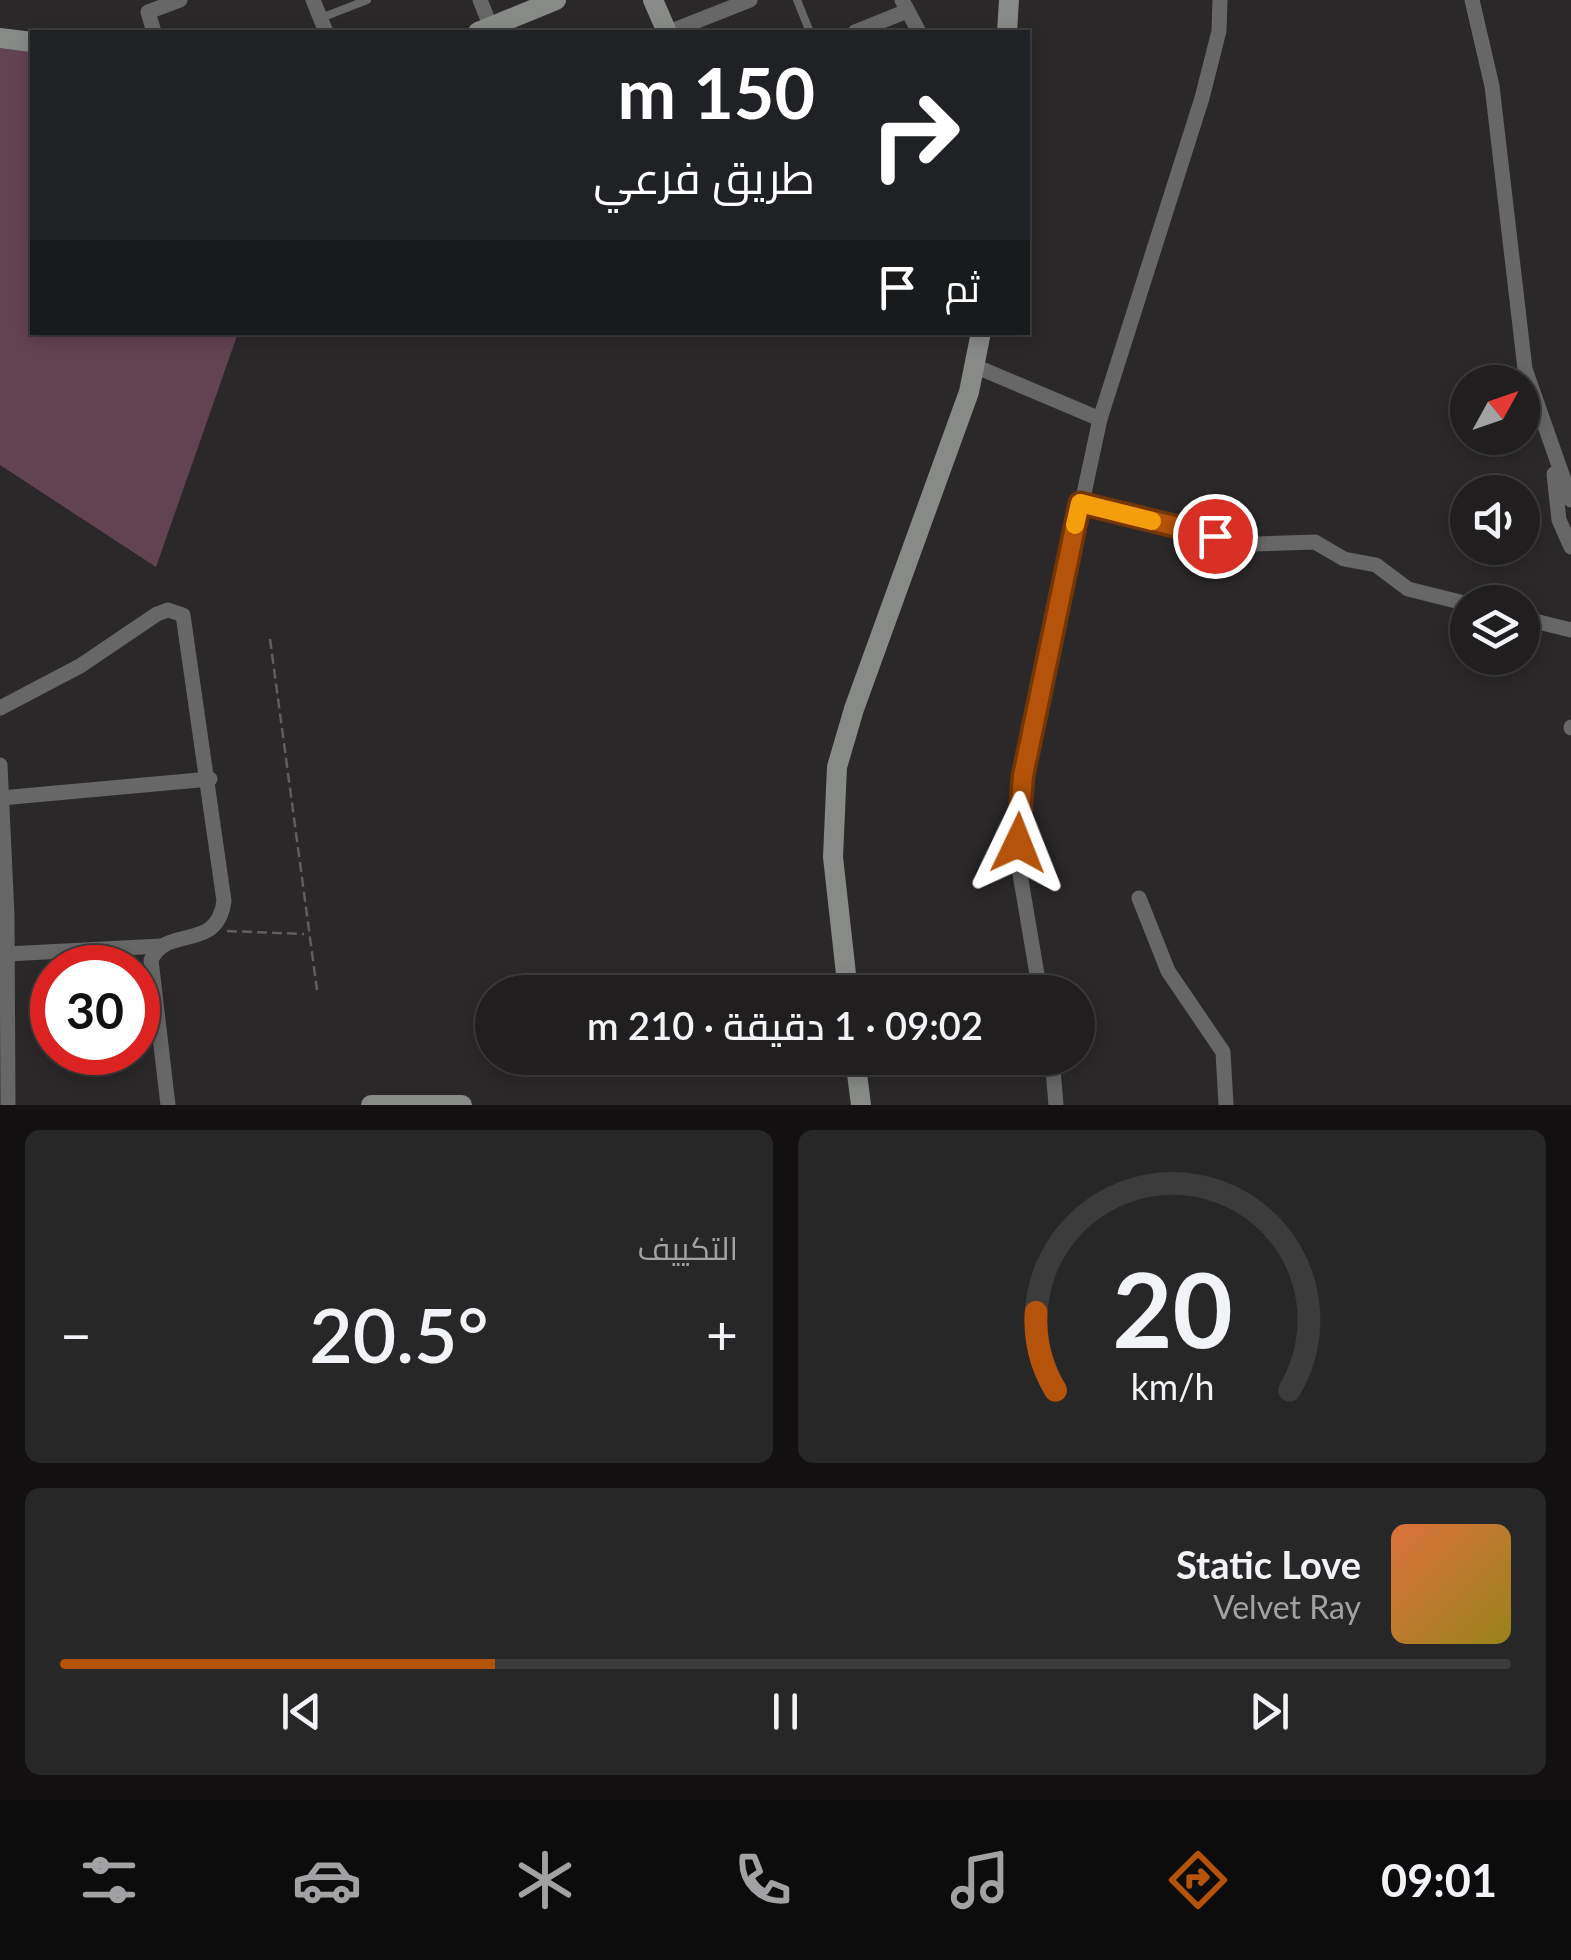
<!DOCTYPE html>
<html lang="ar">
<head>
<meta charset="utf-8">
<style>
	body { margin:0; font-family:Lato,Cairo,sans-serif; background:#282728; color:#f1f3f6; direction:rtl; height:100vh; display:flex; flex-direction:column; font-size:38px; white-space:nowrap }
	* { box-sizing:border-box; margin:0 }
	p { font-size:32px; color:#a2a2a4 }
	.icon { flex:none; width:55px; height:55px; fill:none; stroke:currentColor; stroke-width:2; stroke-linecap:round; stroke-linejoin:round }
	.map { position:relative; height:1105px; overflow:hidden; direction:ltr }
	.side { display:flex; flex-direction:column; gap:25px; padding:25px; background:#121011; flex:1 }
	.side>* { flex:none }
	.guide { position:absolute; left:30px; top:30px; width:1000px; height:305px; border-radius:0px; box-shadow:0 5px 15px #0003,0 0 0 2px #3d3c3d; direction:rtl; background:#202124; color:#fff; overflow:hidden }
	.needle { width:65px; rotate:50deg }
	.tools { position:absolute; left:1450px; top:365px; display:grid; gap:20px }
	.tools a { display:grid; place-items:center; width:90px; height:90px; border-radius:50%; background:#201e1f; box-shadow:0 5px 15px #0003,0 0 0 2px #3d3c3d; font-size:50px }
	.speed { position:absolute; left:30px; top:945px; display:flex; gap:20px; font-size:50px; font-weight:700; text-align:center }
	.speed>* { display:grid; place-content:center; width:130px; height:130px; border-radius:50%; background:#201e1f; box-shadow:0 5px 15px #0003,0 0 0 2px #3d3c3d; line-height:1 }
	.speed .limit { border:15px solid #d22; background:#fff; color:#111 }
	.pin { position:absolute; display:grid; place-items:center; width:85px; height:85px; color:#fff; margin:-42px; border:5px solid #fff; border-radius:50%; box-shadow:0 2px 10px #0007 }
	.me { position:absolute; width:110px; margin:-55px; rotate:2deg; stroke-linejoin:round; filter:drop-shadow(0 0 8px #0008) }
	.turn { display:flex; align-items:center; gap:35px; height:210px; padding:0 50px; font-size:45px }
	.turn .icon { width:130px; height:130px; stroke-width:2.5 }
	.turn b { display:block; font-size:70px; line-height:85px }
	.then { display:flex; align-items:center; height:95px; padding:0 50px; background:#0003; gap:20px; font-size:38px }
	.big { font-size:75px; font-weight:600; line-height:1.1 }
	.side .tile { flex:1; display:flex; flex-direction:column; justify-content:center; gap:15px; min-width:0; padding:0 35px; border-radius:15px; background:#282728 }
	.side .dial { align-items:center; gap:0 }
	.dial svg { height:260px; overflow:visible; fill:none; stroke:#3d3c3d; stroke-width:7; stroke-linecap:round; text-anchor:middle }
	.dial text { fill:#f1f3f6; stroke:none }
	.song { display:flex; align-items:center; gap:30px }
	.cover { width:120px; height:120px; border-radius:15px; background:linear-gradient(135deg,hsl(20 70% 55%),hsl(50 70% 35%)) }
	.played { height:10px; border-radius:5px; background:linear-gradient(90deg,#b45309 30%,#3d3c3d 30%) }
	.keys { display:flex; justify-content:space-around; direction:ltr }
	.heat { display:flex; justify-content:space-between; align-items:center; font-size:55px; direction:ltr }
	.side .tiles { flex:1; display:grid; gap:25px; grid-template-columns:1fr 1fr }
	.tile:last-child { grid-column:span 2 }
	.trip { position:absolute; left:475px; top:975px; width:620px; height:100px; border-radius:50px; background:#201e1f; box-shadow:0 5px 15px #0003,0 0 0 2px #3d3c3d; font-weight:600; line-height:100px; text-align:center; direction:rtl }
	.menu { display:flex; height:160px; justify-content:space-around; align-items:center; background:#0d0c0c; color:#a2a2a4 }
	.menu .icon { width:70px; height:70px }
	.menu .current { color:#b45309 }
	.menu b { font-size:45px; color:#f1f3f6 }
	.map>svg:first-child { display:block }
</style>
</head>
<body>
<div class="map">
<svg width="1571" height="1105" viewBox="0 0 1571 1105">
	<rect width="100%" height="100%" fill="#2b2829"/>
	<!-- green -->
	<polygon fill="#624351" points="0,39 32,43 32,332 238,333 156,567 0,465"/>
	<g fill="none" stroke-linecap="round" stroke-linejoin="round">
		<!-- path -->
		<g stroke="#605e5f" stroke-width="2.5" stroke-dasharray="10 5" stroke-linecap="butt">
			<polyline points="270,639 317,990"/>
			<polyline points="227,931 304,934"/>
		</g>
		<!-- lane -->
		<g stroke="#666766" stroke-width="8">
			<polyline points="797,0 810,32"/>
			<polyline points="321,18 367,0"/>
		</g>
		<!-- street -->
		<g stroke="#666766" stroke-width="15">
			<polyline points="313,0 326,32"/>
			<polyline points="480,0 493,32"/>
			<polyline points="902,0 919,32"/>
			<polyline points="1472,0 1492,86 1525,369 1571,500"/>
			<polyline points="154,32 148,12 180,0"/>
			<polyline points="669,32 750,0"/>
			<polyline points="855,32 907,11"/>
			<polyline points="977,367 1100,419"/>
			<polyline points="1554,474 1559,520 1571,547"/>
			<polyline points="1080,503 1253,544 1315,542 1344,559 1376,565 1408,589 1468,604"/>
			<polyline points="1522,618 1571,630"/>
			<path d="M0 708 80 666 157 614 168 610 183 615 224 901C217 953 167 924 151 960L168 1105"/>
			<polyline points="1571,727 1571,728"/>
			<polyline points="0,765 7,915 8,1105"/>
			<polyline points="1,798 210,779"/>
			<polyline points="1139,898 1168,971 1223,1052 1226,1105"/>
			<polyline points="7,954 161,946"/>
			<polyline points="1040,992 1019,868 1019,796 1100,419 1202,98 1219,31 1220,0"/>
			<polyline points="1052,1058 1056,1105"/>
		</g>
		<!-- secondary -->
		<g stroke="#888a88" stroke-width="20">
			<polyline points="653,0 667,32"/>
			<polyline points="478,32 556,0"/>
			<polyline points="1007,32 1009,0"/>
			<polyline points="0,38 32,42"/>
			<polyline points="848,992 833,857 837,767 854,709 969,392 981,332"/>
			<polyline points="855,1058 861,1105"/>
			<polyline points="371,1105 462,1105"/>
		</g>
	</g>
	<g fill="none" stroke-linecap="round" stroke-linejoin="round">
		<!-- route casing -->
		<g stroke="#753606" stroke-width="25">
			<polyline id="route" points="1018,843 1023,776 1080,503 1215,536"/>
		</g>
		<!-- route -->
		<use href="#route" stroke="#b45309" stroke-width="18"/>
		<!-- slow -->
		<polyline stroke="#f59e0b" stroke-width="18" points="1075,525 1080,503 1152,521"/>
	</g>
</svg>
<div class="tools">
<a><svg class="needle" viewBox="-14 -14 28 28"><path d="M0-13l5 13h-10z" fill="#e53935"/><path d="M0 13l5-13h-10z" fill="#a2a2a4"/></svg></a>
<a><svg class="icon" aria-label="sound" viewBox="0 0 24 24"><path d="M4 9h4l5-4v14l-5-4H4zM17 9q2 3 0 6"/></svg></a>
<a><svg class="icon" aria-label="layers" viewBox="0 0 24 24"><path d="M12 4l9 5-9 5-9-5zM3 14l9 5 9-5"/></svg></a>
</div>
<div class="speed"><div class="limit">30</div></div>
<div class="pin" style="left:1215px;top:536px;background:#d93025"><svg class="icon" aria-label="arrive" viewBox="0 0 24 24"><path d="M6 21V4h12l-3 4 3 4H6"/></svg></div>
<svg class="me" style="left:1018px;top:843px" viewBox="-20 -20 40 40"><path d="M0-17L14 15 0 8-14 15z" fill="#b45309" stroke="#fff" stroke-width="4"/></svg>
<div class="trip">09:02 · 1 دقيقة · 210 m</div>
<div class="guide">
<div class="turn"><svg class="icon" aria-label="right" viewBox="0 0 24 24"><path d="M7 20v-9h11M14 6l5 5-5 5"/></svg><div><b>150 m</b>طريق فرعي</div></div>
<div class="then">ثم<svg class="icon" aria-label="arrive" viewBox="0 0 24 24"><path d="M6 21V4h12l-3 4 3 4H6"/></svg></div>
</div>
</div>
<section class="side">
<div class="tiles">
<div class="tile dial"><svg viewBox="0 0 100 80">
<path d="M14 69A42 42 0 1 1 86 69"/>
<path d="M14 69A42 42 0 0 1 8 45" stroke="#b45309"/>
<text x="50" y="56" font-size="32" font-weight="700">20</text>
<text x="50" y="72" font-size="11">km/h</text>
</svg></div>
<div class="tile"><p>التكييف</p>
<div class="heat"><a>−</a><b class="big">20.5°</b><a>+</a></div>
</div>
<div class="tile">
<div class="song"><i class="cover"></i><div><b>Static Love</b><p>Velvet Ray</p></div></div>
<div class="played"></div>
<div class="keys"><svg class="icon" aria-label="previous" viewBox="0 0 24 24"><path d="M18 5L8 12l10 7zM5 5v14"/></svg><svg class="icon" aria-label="pause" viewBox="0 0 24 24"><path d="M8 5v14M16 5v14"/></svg><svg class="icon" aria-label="next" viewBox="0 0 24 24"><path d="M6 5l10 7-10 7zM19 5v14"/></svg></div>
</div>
</div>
</section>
<nav class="menu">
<b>09:01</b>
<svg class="icon current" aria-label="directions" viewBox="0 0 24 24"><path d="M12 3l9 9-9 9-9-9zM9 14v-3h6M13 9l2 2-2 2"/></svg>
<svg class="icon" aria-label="music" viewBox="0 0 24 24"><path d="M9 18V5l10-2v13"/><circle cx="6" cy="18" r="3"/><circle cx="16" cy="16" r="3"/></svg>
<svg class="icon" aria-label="phone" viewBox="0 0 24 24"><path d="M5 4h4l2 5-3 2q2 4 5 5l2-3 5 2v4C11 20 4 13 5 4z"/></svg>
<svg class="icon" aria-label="climate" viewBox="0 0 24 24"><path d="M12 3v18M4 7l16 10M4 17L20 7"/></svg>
<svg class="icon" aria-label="car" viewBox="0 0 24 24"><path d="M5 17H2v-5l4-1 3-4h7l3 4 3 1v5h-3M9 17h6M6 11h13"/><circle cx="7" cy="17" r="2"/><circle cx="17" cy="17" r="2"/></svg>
<svg class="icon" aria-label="filters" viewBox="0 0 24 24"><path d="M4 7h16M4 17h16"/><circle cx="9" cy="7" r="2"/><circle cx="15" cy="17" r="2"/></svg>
</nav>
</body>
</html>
